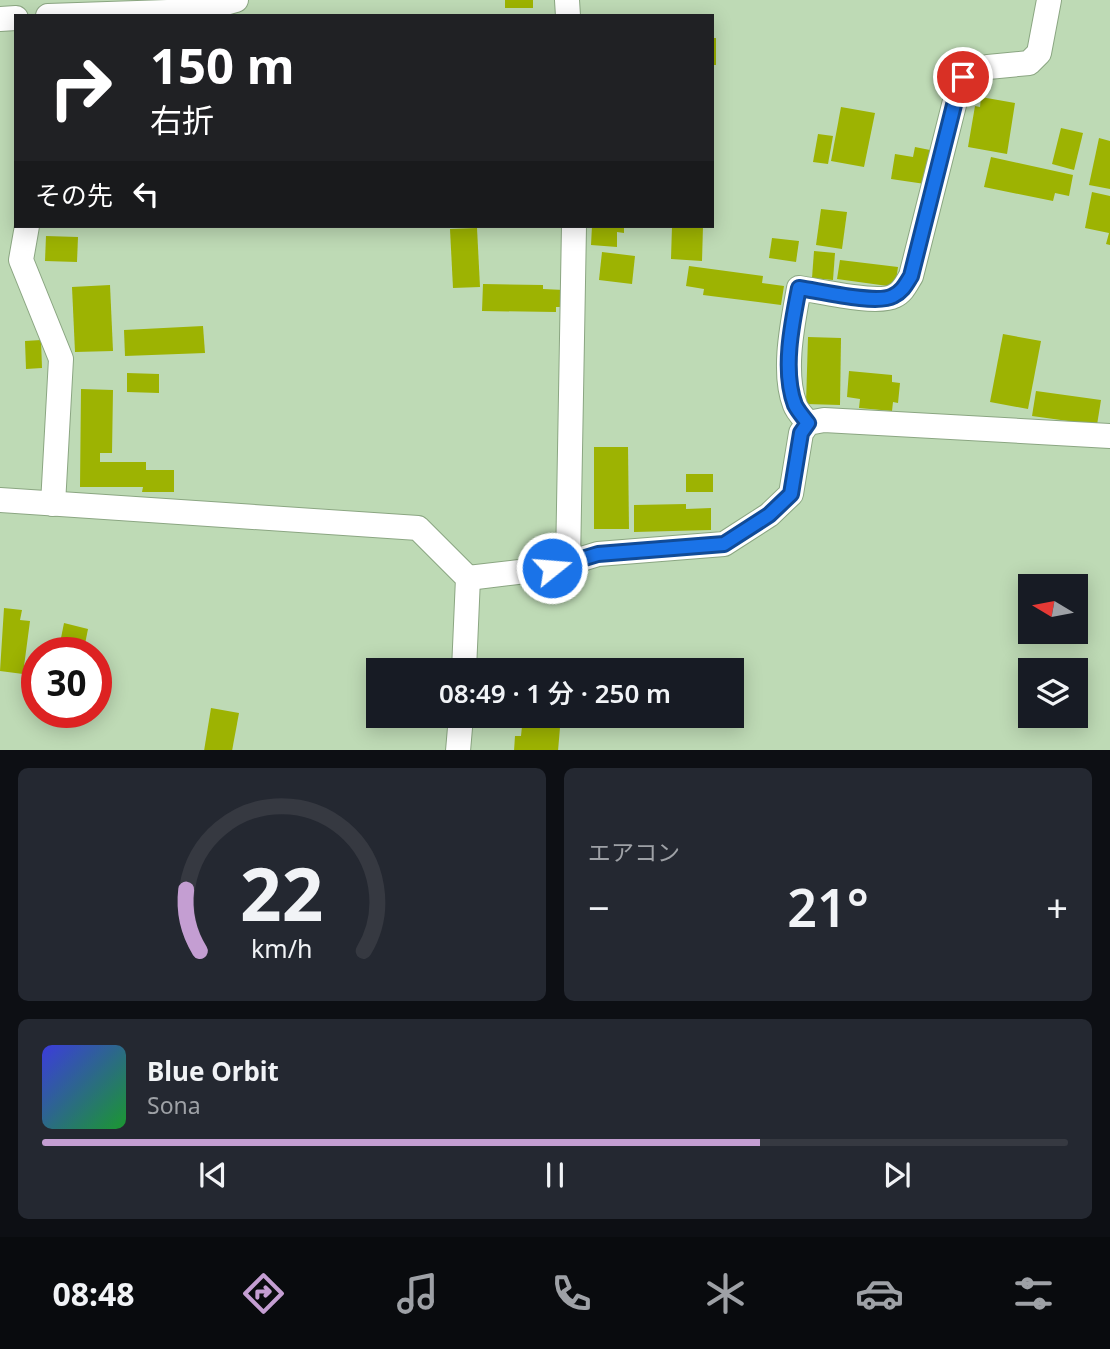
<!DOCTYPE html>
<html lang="ja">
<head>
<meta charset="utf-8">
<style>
	body { margin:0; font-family:"Noto Sans","Noto Sans JP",sans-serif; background:#242831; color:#f1f3f6; height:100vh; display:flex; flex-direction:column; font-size:26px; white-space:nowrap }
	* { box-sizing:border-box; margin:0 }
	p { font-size:23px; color:#9ea1a6 }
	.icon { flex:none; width:38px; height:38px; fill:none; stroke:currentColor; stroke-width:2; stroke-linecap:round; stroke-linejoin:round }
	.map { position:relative; height:750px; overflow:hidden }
	.drawer { display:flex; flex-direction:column; gap:18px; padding:18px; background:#0d0f14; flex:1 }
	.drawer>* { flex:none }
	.top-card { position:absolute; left:14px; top:14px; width:700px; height:214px; border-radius:0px; box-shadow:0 4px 18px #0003; background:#202124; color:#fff; overflow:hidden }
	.needle { width:46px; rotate:280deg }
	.tools { position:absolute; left:1018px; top:574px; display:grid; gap:14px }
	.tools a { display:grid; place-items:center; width:70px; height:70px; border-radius:0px; background:#171b24; box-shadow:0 4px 18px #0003; font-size:35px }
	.speed { position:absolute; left:21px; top:637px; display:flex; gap:14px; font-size:35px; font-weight:700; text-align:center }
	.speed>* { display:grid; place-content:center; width:91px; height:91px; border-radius:50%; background:#171b24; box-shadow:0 4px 18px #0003; line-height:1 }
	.speed .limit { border:10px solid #d22; background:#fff; color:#111 }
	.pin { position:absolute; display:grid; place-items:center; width:60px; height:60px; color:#fff; margin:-30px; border:4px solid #fff; border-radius:50%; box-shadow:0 2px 7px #0007 }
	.me { position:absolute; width:77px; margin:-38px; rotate:73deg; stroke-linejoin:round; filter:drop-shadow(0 0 5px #0008) }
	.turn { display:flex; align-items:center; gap:24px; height:147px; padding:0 21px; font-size:32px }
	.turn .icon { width:91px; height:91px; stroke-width:2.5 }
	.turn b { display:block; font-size:49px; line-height:60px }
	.then { display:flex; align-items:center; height:66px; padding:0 21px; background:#0003; gap:14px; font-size:26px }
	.big { font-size:52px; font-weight:600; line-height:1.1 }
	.drawer .widget { flex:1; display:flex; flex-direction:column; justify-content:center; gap:10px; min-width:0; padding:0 24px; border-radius:10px; background:#242831 }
	.drawer .dial { align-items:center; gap:0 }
	.dial svg { height:182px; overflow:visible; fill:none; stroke:#363941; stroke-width:7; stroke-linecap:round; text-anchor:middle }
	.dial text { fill:#f1f3f6; stroke:none }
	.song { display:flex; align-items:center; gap:21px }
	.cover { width:84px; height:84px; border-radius:10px; background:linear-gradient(135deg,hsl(240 70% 55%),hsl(130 70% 35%)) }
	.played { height:7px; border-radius:4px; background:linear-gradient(90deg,#c49ed2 70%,#363941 70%) }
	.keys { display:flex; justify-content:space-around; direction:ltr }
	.heat { display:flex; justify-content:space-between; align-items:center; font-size:38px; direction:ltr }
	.drawer .tiles { flex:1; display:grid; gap:18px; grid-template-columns:1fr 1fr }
	.widget:last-child { grid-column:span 2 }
	.trip { position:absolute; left:366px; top:658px; width:378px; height:70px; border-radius:0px; background:#171b24; box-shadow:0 4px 18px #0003; font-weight:600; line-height:70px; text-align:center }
	.menu { display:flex; height:112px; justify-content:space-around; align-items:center; background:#090b0e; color:#9ea1a6 }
	.menu .icon { width:49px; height:49px }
	.menu .selected { color:#c49ed2 }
	.menu b { font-size:32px; color:#f1f3f6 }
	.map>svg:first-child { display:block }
</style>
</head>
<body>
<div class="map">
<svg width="1110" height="751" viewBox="0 0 1110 751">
	<rect width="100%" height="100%" fill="#bedab5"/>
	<!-- building -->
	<g fill="#9db302">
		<rect x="505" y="0" width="28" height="8"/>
		<rect x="712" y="38" width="4" height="27"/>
		<polygon points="981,97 1015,103 1007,154 968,147 975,106 980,107"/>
		<polygon points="841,107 875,113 864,167 831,161"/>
		<polygon points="1061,128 1083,133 1074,170 1052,164"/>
		<polygon points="818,134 833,136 828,164 813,162"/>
		<polygon points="1099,138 1110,141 1110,189 1089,185"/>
		<polygon points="915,147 930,150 925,184 891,179 895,154 913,157"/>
		<polygon points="991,157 1073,175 1069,196 1055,193 1053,201 984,187"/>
		<polygon points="1092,192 1110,196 1110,245 1106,244 1109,233 1085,228"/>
		<polygon points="821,209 847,212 842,249 816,245"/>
		<polygon points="592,226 624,226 624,233 617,232 617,247 591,245"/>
		<polygon points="672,226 703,226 702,261 671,259"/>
		<polygon points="477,228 480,287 453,288 450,229"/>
		<polygon points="46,236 78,237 77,262 45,261"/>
		<polygon points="772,238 799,241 796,262 769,258"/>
		<polygon points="814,251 835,253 833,280 812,278"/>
		<polygon points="602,252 635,256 632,284 599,280"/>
		<polygon points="840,260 898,267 895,287 837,279"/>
		<polygon points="689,266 763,276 762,283 784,286 781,305 703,295 704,289 686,286"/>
		<polygon points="483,284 543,285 543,289 564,290 563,307 556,307 556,312 482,311"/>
		<polygon points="110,285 113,351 75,352 72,287"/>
		<polygon points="203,326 205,353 125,356 124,330"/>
		<polygon points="1003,334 1041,341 1028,409 990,402"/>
		<polygon points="808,337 841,338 840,405 806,404"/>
		<polygon points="41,340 42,368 26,369 25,341"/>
		<polygon points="849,371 892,375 892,382 900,383 898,403 893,402 892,411 859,408 860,399 847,397"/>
		<polygon points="127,373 159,374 159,393 127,392"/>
		<polygon points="81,389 113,390 112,453 100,453 100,462 146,462 146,470 174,470 174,492 142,492 143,487 80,487"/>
		<polygon points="1036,391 1101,400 1097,425 1032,416"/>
		<polygon points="594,447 628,447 629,529 594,529"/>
		<rect x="686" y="474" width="27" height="18"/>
		<polygon points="686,504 686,509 711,508 711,530 634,532 634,505"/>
		<polygon points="4,608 22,610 20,620 30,621 23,674 0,671"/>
		<polygon points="64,623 88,629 85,644 61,638"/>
		<polygon points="59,643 84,648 83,653 57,653"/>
		<polygon points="211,708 239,713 232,751 204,751"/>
		<polygon points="523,716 561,716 558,751 514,751 515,736 521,736"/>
	</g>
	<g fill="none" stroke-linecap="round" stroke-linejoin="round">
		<!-- minor casing -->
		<g stroke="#8ba682" stroke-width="26">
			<g id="minor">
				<polyline points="567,0 568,16"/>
				<polyline points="48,16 197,11 236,0"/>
				<polyline points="0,19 16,18"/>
				<polyline points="27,226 21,260 61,359 53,504"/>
				<path d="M808 423C804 418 797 411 795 405 782 372 793 322 799 288 820 291 877 305 894 296 903 292 906 284 911 276L957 93 963 77 988 67 1029 63 1039 53 1049 0"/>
				<polyline points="0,500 418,528 468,578 464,670"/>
				<polyline points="568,563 574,226"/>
				<polyline points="468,578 552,568 598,554 724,544 769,515 791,494 801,433 808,423 824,420 1110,436"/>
				<polyline points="458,751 461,716"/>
			</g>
		</g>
		<!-- minor -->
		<use href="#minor" stroke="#fff" stroke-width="24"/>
	</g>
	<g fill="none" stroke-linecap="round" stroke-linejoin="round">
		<!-- route casing -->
		<g stroke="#114b97" stroke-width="18">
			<path id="route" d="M552 568 598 554 724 544 769 515 791 494 801 433 808 423C804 418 798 411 795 405 782 371 792 323 799 288 820 291 877 305 893 296 903 291 906 284 911 276L957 93 963 77"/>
		</g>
		<!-- route -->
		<use href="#route" stroke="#1a73e8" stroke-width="12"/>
	</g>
</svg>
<div class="tools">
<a><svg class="needle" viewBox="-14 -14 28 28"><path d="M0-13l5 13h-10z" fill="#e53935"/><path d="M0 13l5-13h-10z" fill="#9ea1a6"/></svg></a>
<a><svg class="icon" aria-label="layers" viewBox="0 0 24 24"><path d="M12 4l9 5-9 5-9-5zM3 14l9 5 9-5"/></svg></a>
</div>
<div class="speed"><div class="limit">30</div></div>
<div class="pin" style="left:963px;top:77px;background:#d93025"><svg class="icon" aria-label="arrive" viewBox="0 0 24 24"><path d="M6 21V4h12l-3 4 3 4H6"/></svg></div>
<svg class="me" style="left:552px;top:568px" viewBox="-20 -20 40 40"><circle r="17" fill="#1a73e8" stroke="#fff" stroke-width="3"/><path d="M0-11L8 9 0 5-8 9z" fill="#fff"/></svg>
<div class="trip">08:49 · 1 分 · 250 m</div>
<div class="top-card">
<div class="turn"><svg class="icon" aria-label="right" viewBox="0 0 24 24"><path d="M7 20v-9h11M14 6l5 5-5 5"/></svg><div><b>150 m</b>右折</div></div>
<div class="then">その先<svg class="icon" aria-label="left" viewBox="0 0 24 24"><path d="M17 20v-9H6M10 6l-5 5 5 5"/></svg></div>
</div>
</div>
<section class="drawer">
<div class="tiles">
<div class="widget dial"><svg viewBox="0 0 100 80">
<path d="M14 69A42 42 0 1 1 86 69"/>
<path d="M14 69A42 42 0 0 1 8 42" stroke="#c49ed2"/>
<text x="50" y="56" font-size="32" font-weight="700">22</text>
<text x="50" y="72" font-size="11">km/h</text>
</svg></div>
<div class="widget"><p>エアコン</p>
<div class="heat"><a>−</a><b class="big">21°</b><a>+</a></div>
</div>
<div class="widget">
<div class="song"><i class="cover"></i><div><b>Blue Orbit</b><p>Sona</p></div></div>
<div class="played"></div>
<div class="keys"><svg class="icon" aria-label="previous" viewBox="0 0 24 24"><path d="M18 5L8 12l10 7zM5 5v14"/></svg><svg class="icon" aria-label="pause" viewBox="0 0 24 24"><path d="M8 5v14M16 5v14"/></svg><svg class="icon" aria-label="next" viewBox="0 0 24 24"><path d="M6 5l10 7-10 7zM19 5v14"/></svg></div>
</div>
</div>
</section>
<nav class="menu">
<b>08:48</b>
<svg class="icon selected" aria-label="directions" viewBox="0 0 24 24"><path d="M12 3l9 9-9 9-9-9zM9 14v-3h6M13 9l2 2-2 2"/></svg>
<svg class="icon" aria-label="music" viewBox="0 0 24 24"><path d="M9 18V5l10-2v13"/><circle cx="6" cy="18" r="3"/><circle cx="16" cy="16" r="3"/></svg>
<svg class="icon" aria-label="phone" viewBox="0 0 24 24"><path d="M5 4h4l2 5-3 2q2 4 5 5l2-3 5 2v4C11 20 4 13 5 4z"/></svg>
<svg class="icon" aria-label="climate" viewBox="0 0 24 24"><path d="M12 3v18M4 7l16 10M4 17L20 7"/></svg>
<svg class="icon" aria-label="car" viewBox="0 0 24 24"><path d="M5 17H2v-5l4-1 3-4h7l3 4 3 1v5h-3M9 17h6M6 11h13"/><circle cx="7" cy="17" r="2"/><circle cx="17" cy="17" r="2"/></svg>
<svg class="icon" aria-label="filters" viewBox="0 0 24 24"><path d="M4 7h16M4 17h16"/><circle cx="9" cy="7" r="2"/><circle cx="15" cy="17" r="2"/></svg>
</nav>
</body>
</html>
